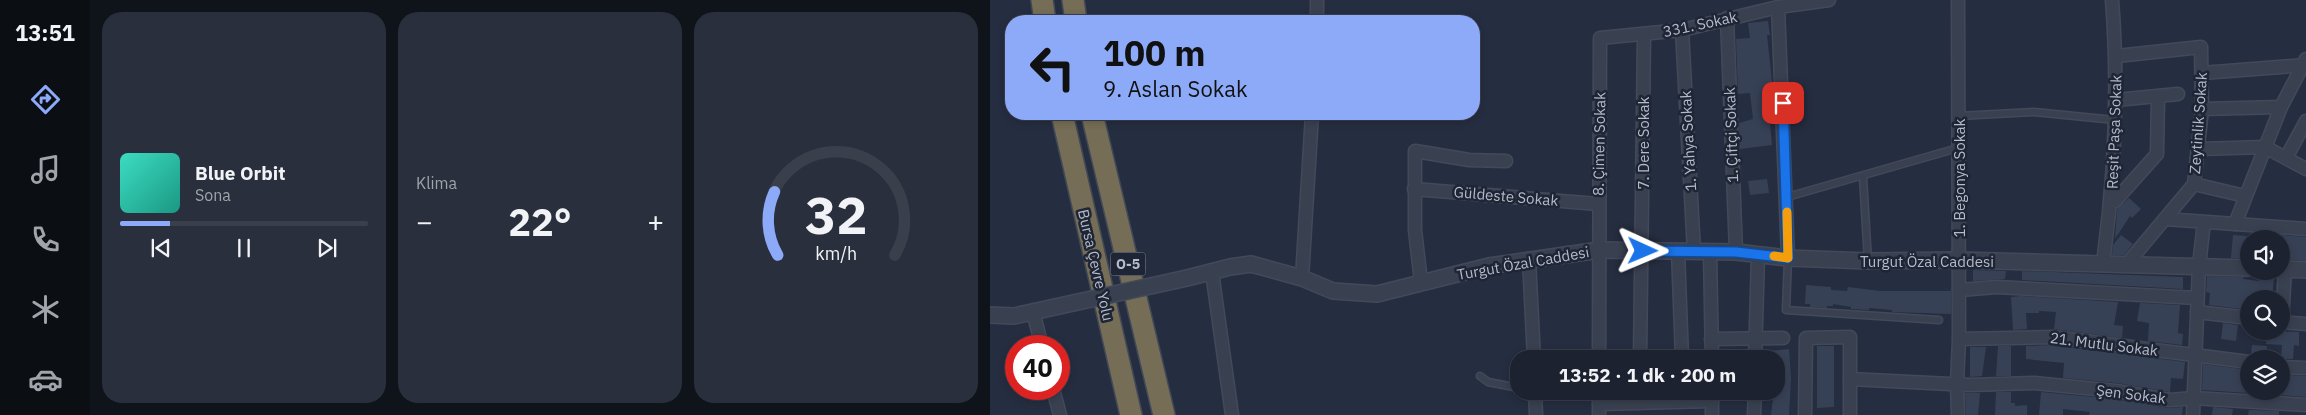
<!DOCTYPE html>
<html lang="tr">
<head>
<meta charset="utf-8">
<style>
	body { margin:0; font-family:"IBM Plex Sans",sans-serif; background:#292f3c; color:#f1f3f6; height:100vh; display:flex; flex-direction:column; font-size:19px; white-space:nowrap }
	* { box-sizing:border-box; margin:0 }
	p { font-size:16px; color:#a0a4ab }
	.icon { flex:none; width:28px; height:28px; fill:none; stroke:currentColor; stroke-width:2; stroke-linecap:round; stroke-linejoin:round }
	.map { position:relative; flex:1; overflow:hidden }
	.details { display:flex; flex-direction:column; gap:12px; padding:12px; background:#0f131a; width:900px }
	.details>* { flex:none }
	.banner { position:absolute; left:15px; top:15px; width:475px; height:105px; border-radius:20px; box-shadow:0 2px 8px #0003,0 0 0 1px #3a3f4c; background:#8caaf8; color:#111; overflow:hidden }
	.buttons { position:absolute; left:1250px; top:230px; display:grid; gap:10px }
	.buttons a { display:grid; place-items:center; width:50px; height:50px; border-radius:50%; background:#1c2230; box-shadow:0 2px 8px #0003,0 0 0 1px #3a3f4c; font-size:25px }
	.speed { position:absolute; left:15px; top:335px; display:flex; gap:10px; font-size:25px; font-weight:700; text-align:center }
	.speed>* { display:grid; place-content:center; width:65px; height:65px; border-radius:50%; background:#1c2230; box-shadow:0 2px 8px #0003,0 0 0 1px #3a3f4c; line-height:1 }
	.speed .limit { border:8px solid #d22; background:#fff; color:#111 }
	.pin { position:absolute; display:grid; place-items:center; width:42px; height:42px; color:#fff; margin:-21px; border-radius:10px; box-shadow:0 2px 8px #0006 }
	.me { position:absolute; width:55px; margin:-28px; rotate:91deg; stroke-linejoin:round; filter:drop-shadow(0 0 4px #0008) }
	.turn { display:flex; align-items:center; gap:18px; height:105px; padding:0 15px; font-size:22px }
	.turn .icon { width:65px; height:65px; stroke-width:2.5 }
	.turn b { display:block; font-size:35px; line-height:42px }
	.big { font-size:38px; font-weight:700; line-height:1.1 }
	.details .card { flex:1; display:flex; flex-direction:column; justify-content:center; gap:8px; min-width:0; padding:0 18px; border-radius:20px; background:#292f3c }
	.details .dial { align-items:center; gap:0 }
	.dial svg { height:130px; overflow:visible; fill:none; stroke:#3a3f4c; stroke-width:7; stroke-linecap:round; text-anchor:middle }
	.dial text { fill:#f1f3f6; stroke:none }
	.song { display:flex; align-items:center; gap:15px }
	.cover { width:60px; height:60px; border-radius:8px; background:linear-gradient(135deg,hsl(170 70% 55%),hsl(170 70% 35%)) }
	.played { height:5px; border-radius:2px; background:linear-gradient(90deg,#8caaf8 20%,#3a3f4c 20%) }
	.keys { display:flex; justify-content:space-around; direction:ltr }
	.heat { display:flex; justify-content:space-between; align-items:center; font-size:28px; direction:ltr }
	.details .tiles { flex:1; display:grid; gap:12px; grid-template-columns:repeat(3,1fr) }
	.trip { position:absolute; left:520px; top:350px; width:275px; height:50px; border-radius:20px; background:#1c2230; box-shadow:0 2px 8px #0003,0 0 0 1px #3a3f4c; font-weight:700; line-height:50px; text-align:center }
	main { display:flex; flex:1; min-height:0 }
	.menu { display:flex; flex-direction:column; width:90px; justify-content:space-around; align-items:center; background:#0b0e13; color:#a0a4ab }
	.menu .icon { width:35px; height:35px }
	.menu .current { color:#8caaf8 }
	.menu b { font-size:22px; color:#f1f3f6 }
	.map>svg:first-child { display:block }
</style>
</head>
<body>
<main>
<nav class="menu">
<b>13:51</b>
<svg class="icon current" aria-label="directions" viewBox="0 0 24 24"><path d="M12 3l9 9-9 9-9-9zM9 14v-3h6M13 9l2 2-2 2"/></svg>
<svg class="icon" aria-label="music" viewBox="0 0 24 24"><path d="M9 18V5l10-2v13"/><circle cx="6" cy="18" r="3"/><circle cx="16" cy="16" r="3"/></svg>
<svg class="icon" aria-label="phone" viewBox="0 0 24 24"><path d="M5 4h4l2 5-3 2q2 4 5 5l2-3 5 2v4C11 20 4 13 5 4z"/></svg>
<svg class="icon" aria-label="climate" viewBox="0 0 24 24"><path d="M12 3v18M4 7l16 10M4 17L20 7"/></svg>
<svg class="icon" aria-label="car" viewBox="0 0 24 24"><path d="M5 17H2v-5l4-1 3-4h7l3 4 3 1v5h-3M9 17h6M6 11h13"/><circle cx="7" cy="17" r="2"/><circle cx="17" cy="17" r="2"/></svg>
</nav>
<section class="details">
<div class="tiles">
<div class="card">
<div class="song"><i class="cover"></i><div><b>Blue Orbit</b><p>Sona</p></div></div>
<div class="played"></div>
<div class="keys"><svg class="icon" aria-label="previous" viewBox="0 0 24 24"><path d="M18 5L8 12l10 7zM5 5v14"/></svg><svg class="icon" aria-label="pause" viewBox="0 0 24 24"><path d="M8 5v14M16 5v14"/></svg><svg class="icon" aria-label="next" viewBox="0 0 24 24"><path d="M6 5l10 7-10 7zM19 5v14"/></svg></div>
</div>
<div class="card"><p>Klima</p>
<div class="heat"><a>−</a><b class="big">22°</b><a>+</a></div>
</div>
<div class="card dial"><svg viewBox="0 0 100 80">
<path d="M14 69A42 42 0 1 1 86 69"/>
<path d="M14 69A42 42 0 0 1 12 30" stroke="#8caaf8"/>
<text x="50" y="56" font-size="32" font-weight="700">32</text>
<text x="50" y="72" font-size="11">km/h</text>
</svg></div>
</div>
</section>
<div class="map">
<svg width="1316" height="415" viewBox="0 0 1316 415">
	<rect width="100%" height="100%" fill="#252d40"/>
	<!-- building -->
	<g fill="#374156">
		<polygon points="778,21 780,35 777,35 783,90 777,90 782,145 750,149 749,123 763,119 760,93 748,94 746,39 760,38 758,23"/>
		<polygon points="777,179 779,193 760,195 758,181"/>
		<polygon points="1139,198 1151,209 1142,218 1140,216 1125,239 1127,209"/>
		<polygon points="1131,235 1143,244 1134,255 1122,255 1123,245"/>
		<polygon points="1243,235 1256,236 1255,259 1241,258"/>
		<polygon points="1291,235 1316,237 1316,261 1291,260"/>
		<polygon points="983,270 1016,271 1015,279 983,281"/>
		<polygon points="1032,271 1193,277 1193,289 1032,280"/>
		<polygon points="1269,275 1284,277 1282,299 1259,299 1259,310 1219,305 1220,293 1216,292 1217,276 1254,277 1253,279 1269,281"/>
		<polygon points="816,285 841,287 841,290 857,291 858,287 890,291 961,291 961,314 902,312 902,310 879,308 879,310 861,309 861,307 843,304 843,306 837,306 837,308 820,307 820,304 815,304"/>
		<polygon points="1031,296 1128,302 1124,325 1133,326 1132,338 1064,329 1066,312 1049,311 1049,313 1036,313 1037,329 1023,330 1021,297"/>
		<polygon points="1150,303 1190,305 1188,333 1193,334 1192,345 1158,341 1159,323 1147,321"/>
		<polygon points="1233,323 1248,325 1246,341 1231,339"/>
		<polygon points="1277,331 1309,332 1309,346 1304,345 1303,359 1291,359 1292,345 1276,344"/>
		<polygon points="1063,345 1195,362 1193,379 1181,378 1180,392 1127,383 1073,378 1074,363 1036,359 1036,346"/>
		<polygon points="1262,345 1277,346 1276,358 1265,357 1261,354"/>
		<polygon points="827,346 844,346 844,407 827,408"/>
		<polygon points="1008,346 1021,346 1021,376 1006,376"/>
		<polygon points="980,347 996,347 992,376 980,377"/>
		<polygon points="799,349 801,378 799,415 781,415 784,391 786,391 786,359 779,359 779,351"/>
		<polygon points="1213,364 1259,370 1258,393 1212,390"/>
		<polygon points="1298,375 1316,376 1316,397 1261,393 1261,391 1291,391 1291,386 1298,386"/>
		<polygon points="1006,392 1021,392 1021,403 1025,403 1025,406 1037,405 1037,415 1005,415"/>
		<polygon points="1051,392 1125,399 1179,408 1193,407 1192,415 1099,415 1100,412 1073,409 1073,415 1049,415"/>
		<polygon points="975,393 990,393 988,415 976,415"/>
		<polygon points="1223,407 1243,409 1242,415 1222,415"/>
		<polygon points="1259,410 1289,411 1289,415 1258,415"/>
	</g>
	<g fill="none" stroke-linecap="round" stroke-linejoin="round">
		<!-- service casing -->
		<g stroke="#434959" stroke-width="9">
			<g id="service">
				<polyline points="968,116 1044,112 1125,120"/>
				<polyline points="873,177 878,261"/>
				<polyline points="797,197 968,148"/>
				<polyline points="798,259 796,310 949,320"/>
				<polyline points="490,376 498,382 529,388"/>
			</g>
		</g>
		<!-- minor casing -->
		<g stroke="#434959" stroke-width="15">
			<g id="minor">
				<polyline points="327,0 327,21"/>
				<polyline points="788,7 798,258"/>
				<polyline points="737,18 746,252"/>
				<polyline points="692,30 704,252"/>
				<polyline points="1127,56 1211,47 1212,109 1204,184 1136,265"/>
				<polyline points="1212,73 1316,65"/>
				<polyline points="1126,100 1188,94"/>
				<polyline points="1212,109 1291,107"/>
				<polyline points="1209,149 1275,147 1316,169"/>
				<polyline points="1296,158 1316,121"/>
				<polyline points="1204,184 1255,196"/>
				<polyline points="424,189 608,204"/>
				<polyline points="1121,202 1125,201 1167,154 1168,97"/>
				<polyline points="1175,219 1316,229"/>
				<polyline points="1245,224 1291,107 1316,59"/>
				<polyline points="688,251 692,358"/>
				<polyline points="720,252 722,359"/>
				<polyline points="539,259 544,359"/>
				<path d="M1113 263C1125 175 1129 89 1122 0"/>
				<polyline points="222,272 242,415"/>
				<polyline points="312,278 322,114"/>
				<polyline points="431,282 425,230 425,151 479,160 516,161"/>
				<polyline points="969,290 1007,287 1207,298"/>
				<polyline points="43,312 52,346"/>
				<polyline points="1207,312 1259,318"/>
				<polyline points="1291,322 1316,324"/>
				<polyline points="1292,322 1295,269"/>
				<polyline points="721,339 793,338"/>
				<polyline points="969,339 1063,337 1259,362"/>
				<polyline points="609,359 610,38 692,30 788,7 839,0"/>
				<polyline points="641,359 722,358"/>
				<polyline points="650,359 654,35"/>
				<polyline points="765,359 768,255"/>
				<polyline points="1291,367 1316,368"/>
				<polyline points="860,379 980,385 1044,383 1126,391 1180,400 1204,398 1316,405"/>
				<polyline points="63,389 70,415"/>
				<polyline points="545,391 546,415"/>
				<polyline points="722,391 722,415"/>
				<polyline points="609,404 722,401"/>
				<polyline points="609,415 609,391"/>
				<polyline points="764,415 765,391"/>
				<polyline points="815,415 816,338 860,337 860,415"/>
				<polyline points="968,415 967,383 969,339 968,0"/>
				<polyline points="1203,415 1209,266 1214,222"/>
			</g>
		</g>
		<!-- tertiary casing -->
		<g stroke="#434959" stroke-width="18">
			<g id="tertiary">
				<polyline points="1291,269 1316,270"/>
				<polyline points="197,278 240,267 261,264 312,278 343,291 387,294 499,266 610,250 746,252 798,258 878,261 969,260 1259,268"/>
				<polyline points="0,315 24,316 65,307"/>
			</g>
		</g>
		<!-- motorway casing -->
		<g stroke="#414857" stroke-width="24">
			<g id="motorway">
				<polyline points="52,0 55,21"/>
				<polyline points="83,0 86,21"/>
				<polyline points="72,114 141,415"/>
				<polyline points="102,114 174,415"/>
			</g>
		</g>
		<!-- service -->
		<use href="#service" stroke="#394050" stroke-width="6"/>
		<!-- minor -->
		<use href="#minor" stroke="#394050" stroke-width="12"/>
		<!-- tertiary -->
		<use href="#tertiary" stroke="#394050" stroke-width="15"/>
		<!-- motorway -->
		<use href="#motorway" stroke="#766d56" stroke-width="21"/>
		<!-- tertiary-bridge casing -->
		<g stroke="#434959" stroke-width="18" stroke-linecap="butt">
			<polyline id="tertiary-bridge" points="65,307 197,278"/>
		</g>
		<!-- tertiary-bridge -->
		<use href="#tertiary-bridge" stroke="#394050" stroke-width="15"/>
	</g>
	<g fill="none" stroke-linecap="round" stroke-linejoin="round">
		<!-- route casing -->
		<g stroke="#114b97" stroke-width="12">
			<polyline id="route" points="653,251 746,252 798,258 793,103"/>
		</g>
		<!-- route -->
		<use href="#route" stroke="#1a73e8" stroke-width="9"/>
		<!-- slow -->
		<polyline stroke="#f59e0b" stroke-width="9" points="784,256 798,258 797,212"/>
	</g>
	<g text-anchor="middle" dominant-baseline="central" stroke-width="5" stroke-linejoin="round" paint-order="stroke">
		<!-- shield labels -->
		<rect fill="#1e2535" stroke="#888e9d" stroke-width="1" x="120.5" y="252.5" width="35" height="23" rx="4"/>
		<g font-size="14" font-weight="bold" fill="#b6bbca">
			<text x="138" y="264">O-5</text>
		</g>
		<!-- street labels -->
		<g font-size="15" fill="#b6bbca" stroke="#1e2535">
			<text transform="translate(710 24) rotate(-12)">331. Sokak</text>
			<text transform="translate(1208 123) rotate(-86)">Zeytinlik Sokak</text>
			<text transform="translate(1124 132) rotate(-88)">Reşit Paşa Sokak</text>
			<text transform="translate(741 135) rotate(-92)">1. Çiftçi Sokak</text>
			<text transform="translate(698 141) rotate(-93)">1. Yahya Sokak</text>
			<text transform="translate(653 143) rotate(-90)">7. Dere Sokak</text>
			<text transform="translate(609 144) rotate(-89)">8. Çimen Sokak</text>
			<text transform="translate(969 178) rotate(-90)">1. Begonya Sokak</text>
			<text transform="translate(516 196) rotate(5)">Güldeste Sokak</text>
			<text x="937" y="261">Turgut Özal Caddesi</text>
			<text transform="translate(533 263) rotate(-10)">Turgut Özal Caddesi</text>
			<text transform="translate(106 265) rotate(77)">Bursa Çevre Yolu</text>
			<text transform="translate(1114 344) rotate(7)">21. Mutlu Sokak</text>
			<text transform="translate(1141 394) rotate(7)">Şen Sokak</text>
		</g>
	</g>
</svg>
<div class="buttons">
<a><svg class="icon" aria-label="sound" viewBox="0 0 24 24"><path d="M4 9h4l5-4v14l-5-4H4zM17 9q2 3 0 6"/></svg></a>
<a><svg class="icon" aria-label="search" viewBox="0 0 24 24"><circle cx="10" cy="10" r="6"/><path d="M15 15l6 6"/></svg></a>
<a><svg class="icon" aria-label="layers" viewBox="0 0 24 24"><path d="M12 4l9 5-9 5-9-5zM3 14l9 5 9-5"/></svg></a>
</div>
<div class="speed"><div class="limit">40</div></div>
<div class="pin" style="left:793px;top:103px;background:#d93025"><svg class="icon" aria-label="arrive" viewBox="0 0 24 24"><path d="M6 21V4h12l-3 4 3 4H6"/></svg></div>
<svg class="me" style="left:653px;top:251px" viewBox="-20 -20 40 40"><path d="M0-17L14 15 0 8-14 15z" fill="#1a73e8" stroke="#fff" stroke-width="4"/></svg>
<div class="trip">13:52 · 1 dk · 200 m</div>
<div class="banner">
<div class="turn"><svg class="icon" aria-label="left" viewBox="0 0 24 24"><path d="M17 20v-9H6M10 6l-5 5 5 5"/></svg><div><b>100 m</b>9. Aslan Sokak</div></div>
</div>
</div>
</main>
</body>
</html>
